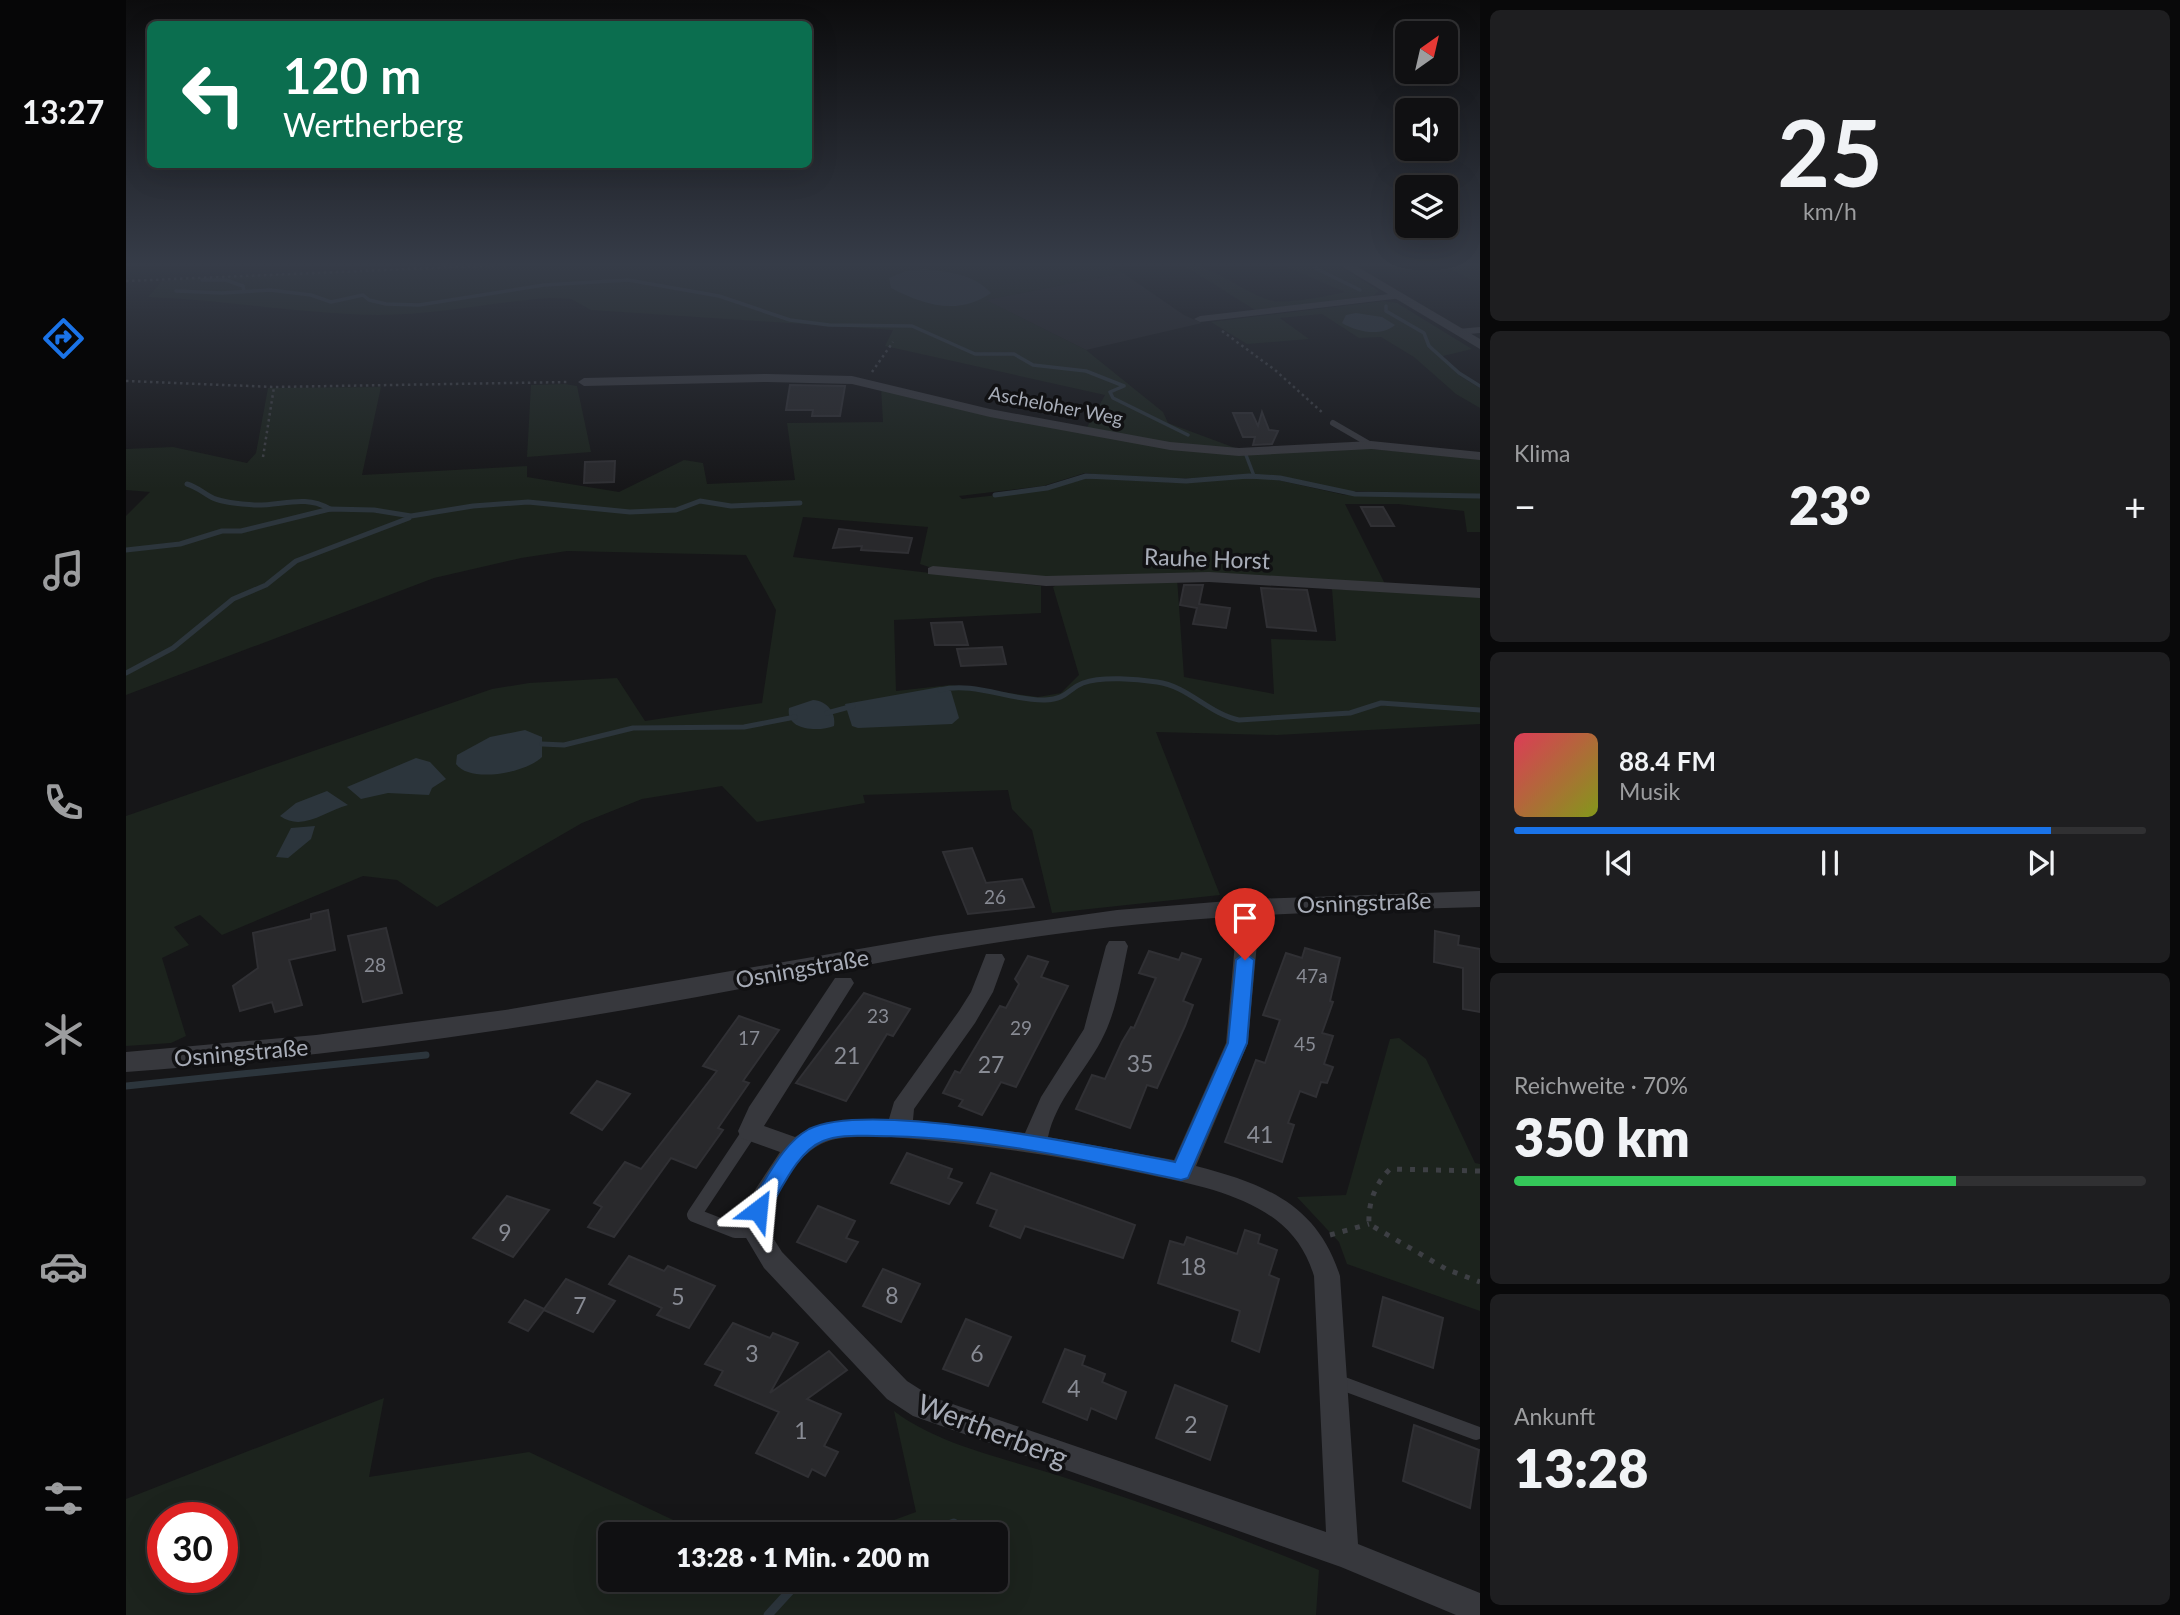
<!DOCTYPE html>
<html lang="de">
<head>
<meta charset="utf-8">
<style>
	body { margin:0; font-family:Lato,sans-serif; background:#1e1e20; color:#f1f3f6; height:100vh; display:flex; flex-direction:column; font-size:26px; white-space:nowrap }
	* { box-sizing:border-box; margin:0 }
	p { font-size:23px; color:#9c9d9f }
	.icon { flex:none; width:38px; height:38px; fill:none; stroke:currentColor; stroke-width:2; stroke-linecap:round; stroke-linejoin:round }
	.map { position:relative; flex:1; overflow:hidden }
	.side { display:flex; flex-direction:column; gap:10px; padding:10px; background:#09090a; width:700px }
	.side>* { flex:none }
	.hud { position:absolute; left:21px; top:21px; width:665px; height:147px; border-radius:10px; box-shadow:0 7px 28px #0002,0 0 0 2px #303032; background:#0b6e4f; color:#fff; overflow:hidden }
	.needle { width:46px; rotate:34deg }
	.controls { position:absolute; left:1269px; top:21px; display:grid; gap:14px }
	.controls a { display:grid; place-items:center; width:63px; height:63px; border-radius:10px; background:#101012; box-shadow:0 7px 28px #0002,0 0 0 2px #303032; font-size:35px }
	.speed { position:absolute; left:21px; top:1502px; display:flex; gap:14px; font-size:35px; font-weight:700; text-align:center }
	.speed>* { display:grid; place-content:center; width:91px; height:91px; border-radius:50%; background:#101012; box-shadow:0 7px 28px #0002,0 0 0 2px #303032; line-height:1 }
	.speed .limit { border:10px solid #d22; background:#fff; color:#111 }
	.pin { position:absolute; display:grid; place-items:center; width:60px; height:60px; color:#fff; margin:-72px -30px; border-radius:50% 50% 50% 0; rotate:-45deg; box-shadow:0 0 7px #0007 }
	.pin .icon { rotate:45deg }
	.me { position:absolute; width:77px; margin:-38px; rotate:29deg; stroke-linejoin:round; filter:drop-shadow(0 0 5px #0008) }
	.turn { display:flex; align-items:center; gap:24px; height:147px; padding:0 21px; font-size:32px }
	.turn .icon { width:91px; height:91px; stroke-width:2.5 }
	.turn b { display:block; font-size:49px; line-height:60px }
	.big { font-size:52px; font-weight:800; line-height:1.1 }
	.side .widget { flex:1; display:flex; flex-direction:column; justify-content:center; gap:10px; min-width:0; padding:0 24px; border-radius:10px; background:#1e1e20 }
	.side .dial { align-items:center; gap:0 }
	.dial b { font-size:91px; line-height:1 }
	.song { display:flex; align-items:center; gap:21px }
	.cover { width:84px; height:84px; border-radius:10px; background:linear-gradient(135deg,hsl(350 70% 55%),hsl(70 70% 35%)) }
	.played { height:7px; border-radius:4px; background:linear-gradient(90deg,#1a73e8 85%,#303032 85%) }
	.keys { display:flex; justify-content:space-around; direction:ltr }
	.heat { display:flex; justify-content:space-between; align-items:center; font-size:38px; direction:ltr }
	.charge { height:10px; border-radius:5px; background:linear-gradient(90deg,#34c759 70%,#303032 0) }
	.trip { position:absolute; left:472px; top:1522px; width:410px; height:70px; border-radius:10px; background:#101012; box-shadow:0 7px 28px #0002,0 0 0 2px #303032; font-weight:800; line-height:70px; text-align:center }
	main { display:flex; flex:1; min-height:0 }
	.tabs { display:flex; flex-direction:column; width:126px; justify-content:space-around; align-items:center; background:#060607; color:#9c9d9f }
	.tabs .icon { width:49px; height:49px }
	.tabs .current { color:#1a73e8 }
	.tabs b { font-size:32px; color:#f1f3f6 }
	.map>svg:first-child { display:block }
</style>
</head>
<body>
<main>
<nav class="tabs">
<b>13:27</b>
<svg class="icon current" aria-label="directions" viewBox="0 0 24 24"><path d="M12 3l9 9-9 9-9-9zM9 14v-3h6M13 9l2 2-2 2"/></svg>
<svg class="icon" aria-label="music" viewBox="0 0 24 24"><path d="M9 18V5l10-2v13"/><circle cx="6" cy="18" r="3"/><circle cx="16" cy="16" r="3"/></svg>
<svg class="icon" aria-label="phone" viewBox="0 0 24 24"><path d="M5 4h4l2 5-3 2q2 4 5 5l2-3 5 2v4C11 20 4 13 5 4z"/></svg>
<svg class="icon" aria-label="climate" viewBox="0 0 24 24"><path d="M12 3v18M4 7l16 10M4 17L20 7"/></svg>
<svg class="icon" aria-label="car" viewBox="0 0 24 24"><path d="M5 17H2v-5l4-1 3-4h7l3 4 3 1v5h-3M9 17h6M6 11h13"/><circle cx="7" cy="17" r="2"/><circle cx="17" cy="17" r="2"/></svg>
<svg class="icon" aria-label="filters" viewBox="0 0 24 24"><path d="M4 7h16M4 17h16"/><circle cx="9" cy="7" r="2"/><circle cx="15" cy="17" r="2"/></svg>
</nav>
<div class="map">
<svg width="1354" height="1615" viewBox="0 0 1354 1615">
	<rect width="100%" height="100%" fill="#161618"/>
	<!-- built -->
	<polygon fill="#222225" points="997,273 1058,315 1076,323 960,350 859,300"/>
	<!-- green -->
	<g fill="#1c231d" fill-rule="evenodd">
		<path d="M429 263H977L997 273 860 300 960 350 1037 412 1042 423 1112 449 1044 443 960 429 979 395 759 346 767 330 465 310 445 299 425 298C367 302 311 315 253 315 176 314 100 300 22 297L36 281 77 277Z"/>
		<path d="M1054 263C1086 263 1112 290 1143 300 1157 305 1202 296 1219 292L1151 263H1208L1253 291 1247 296 1129 310Z"/>
		<polygon points="1312,263 1354,263 1354,280 1348,281"/>
		<polygon points="1258,301 1271,303 1346,349 1313,357 1334,376 1354,388 1354,408 1330,394 1288,357 1255,337 1233,338 1196,314 1154,318 1183,339 1121,344 1085,322"/>
		<polygon points="439,384 451,386 465,452 401,457 405,385"/>
		<polygon points="255,387 236,475 401,466 401,477 493,492 558,460 577,463 581,484 669,480 661,423 757,422 755,387 856,413 1043,448 1112,454 1232,448 1354,458 1354,494 1219,491 1139,475 1020,480 959,473 917,486 833,496 836,499 916,490 962,478 1059,483 1124,477 1138,477 1219,495 1354,497 1354,532 1341,532 1338,511 1272,504 1219,504 1260,586 1051,574 899,577 806,568 794,564 802,527 677,517 667,557 915,586 915,613 768,620 770,691 824,685 912,697 935,693 953,675 927,587 935,583 1051,578 1058,677 1148,694 1145,639 1210,641 1206,589 1354,596 1354,724 1151,735 1030,732 1094,895 926,913 906,830 886,809 882,790 737,795 739,803 631,822 596,786 516,799 456,823 311,907 271,880 237,876 96,935 74,915 48,927 63,945 36,958 60,1036 45,1043 0,1046 0,816 366,689 403,683 491,678 519,721 636,703 650,610 620,555 441,551 395,558 308,578 0,695 0,516 24,492 0,490 0,449 47,447 121,463 130,453 142,388"/>
		<polygon points="1273,1038 1300,1059 1349,1163 1354,1164 1354,1311 1221,1264 1213,1242 1171,1197 1220,1195 1264,1039"/>
		<path d="M258 1398 243 1477 403 1452 579 1535H485V1580H870V1535H727L790 1512 768 1411C814 1446 882 1459 937 1477 1023 1505 1108 1535 1193 1570L1190 1615H0V1499ZM37 1517H96V1577H37Z"/>
	</g>
	<!-- water -->
	<g fill="#2c353c">
		<path d="M798 269C823 272 848 274 865 293 832 316 798 305 765 288L763 278 780 271Z"/>
		<path d="M1230 313 1256 317 1269 325C1255 337 1231 332 1216 323L1220 315Z"/>
		<polygon points="814,687 825,691 833,718 826,724 732,728 726,726 719,704"/>
		<path d="M687 700C701 701 710 712 708 726 693 732 659 731 663 708Z"/>
		<path d="M399 730 416 737V757C402 772 344 784 330 764L331 755 364 737Z"/>
		<polygon points="290,758 304,762 320,779 306,788 303,795 262,793 235,799 221,787"/>
		<path d="M201 791 222 805C199 811 177 832 154 816L170 803Z"/>
		<polygon points="189,826 185,839 162,858 150,857 165,828"/>
	</g>
	<g fill="none" stroke-linecap="round" stroke-linejoin="round">
		<!-- stream-far3 -->
		<g stroke="#2c353c" stroke-width="3.5">
			<polyline points="1186,263 1191,269 1234,290"/>
			<polyline points="76,280 100,280 117,286 118,291"/>
			<polyline points="50,291 96,293 144,290 185,295 205,302 237,295 243,300 260,304 293,305 418,285 502,280 593,296 664,320 703,325 786,326 849,354 888,354 907,365 960,371 998,386 984,392 987,398 1062,435"/>
			<polyline points="1260,306 1260,311 1298,333 1303,346 1333,373 1354,386"/>
			<polyline points="1120,455 1128,476"/>
			<polyline points="958,477 974,477"/>
			<polyline points="1114,477 1134,477"/>
		</g>
		<!-- stream-far2 -->
		<g stroke="#2c353c" stroke-width="5">
			<path d="M61 484C71 487 76 492 85 497 95 503 117 504 128 505 156 506 178 494 204 509"/>
			<polyline points="869,495 921,488 960,476 1060,481 1123,476 1154,478 1229,494 1354,496"/>
			<polyline points="0,550 54,544 96,531 115,531 204,509 248,510 285,516 347,506 402,502 504,512 550,510 574,501 605,506 674,503"/>
			<polyline points="0,673 47,648 107,599 140,585 170,561 283,518"/>
			<path d="M814 690C847 681 885 701 919 700 942 699 941 689 957 683 976 676 1011 679 1031 682 1062 686 1083 714 1113 720L1224 713 1255 703 1354 710"/>
			<polyline points="701,713 727,706"/>
			<polyline points="416,744 438,745 507,728 618,727 669,717"/>
		</g>
		<!-- stream-far1 -->
		<polyline stroke="#2c353c" stroke-width="7" points="0,1086 300,1055"/>
		<!-- stream -->
		<g stroke="#2c353c" stroke-width="9">
			<polyline points="795,1535 828,1523"/>
			<polyline points="642,1615 674,1580"/>
		</g>
	</g>
	<!-- building -->
	<g fill="#29292c" stroke="#303034" stroke-width="2">
		<polygon points="664,385 719,386 714,416 686,416 687,410 660,410"/>
		<polygon points="1136,412 1143,430 1152,431 1146,444 1127,445 1129,437 1117,437 1107,413 1126,413 1132,426"/>
		<polygon points="489,461 488,482 458,483 459,462"/>
		<polygon points="1235,507 1257,507 1268,526 1245,526"/>
		<polygon points="713,529 786,538 782,553 735,550 736,546 707,548"/>
		<polygon points="1058,585 1077,585 1073,604 1104,608 1100,628 1067,624 1071,608 1054,605"/>
		<polygon points="1135,588 1181,590 1190,631 1141,627"/>
		<polygon points="836,622 842,645 809,645 805,623"/>
		<polygon points="876,647 880,664 835,666 831,649"/>
		<polygon points="846,848 860,883 896,879 908,907 842,914 817,852"/>
		<polygon points="202,910 209,950 163,960 176,1005 149,1012 146,1002 114,1011 107,986 132,968 127,933 185,919 185,914"/>
		<polygon points="260,928 276,993 237,1002 222,936"/>
		<polygon points="1309,931 1333,936 1332,945 1354,949 1354,1012 1337,1009 1337,968 1308,962"/>
		<polygon points="1179,948 1214,958 1204,1001 1207,1002 1196,1033 1207,1036 1198,1064 1207,1067 1201,1083 1195,1082 1190,1097 1174,1091 1162,1123 1168,1125 1156,1162 1099,1142 1130,1060 1139,1063 1154,1020 1137,1015 1160,953 1176,958"/>
		<polygon points="1023,951 1053,960 1056,953 1075,959 1057,1001 1067,1005 1059,1026 1031,1088 1021,1085 1004,1128 950,1109 966,1075 979,1079 996,1042 1005,1027 1008,1028 1030,978 1013,973"/>
		<polygon points="902,956 922,962 915,977 942,986 890,1087 875,1082 856,1115 833,1106 837,1100 817,1093 829,1071 834,1073 874,1006 880,1008 893,984 889,979"/>
		<polygon points="738,993 784,1009 767,1036 761,1034 720,1101 670,1083"/>
		<polygon points="613,1016 653,1030 617,1081 623,1083 592,1128 597,1130 570,1168 545,1158 488,1237 462,1227 476,1207 468,1203 499,1162 515,1169 591,1071 577,1066"/>
		<polygon points="471,1081 504,1094 476,1130 445,1113"/>
		<polygon points="781,1153 826,1169 822,1178 836,1183 823,1204 765,1183"/>
		<polygon points="865,1173 1009,1225 997,1258 899,1226 894,1238 864,1226 871,1210 851,1203"/>
		<polygon points="381,1196 423,1210 387,1257 347,1238"/>
		<polygon points="692,1206 729,1221 720,1238 732,1242 720,1262 671,1242"/>
		<polygon points="1119,1230 1134,1235 1132,1243 1151,1250 1143,1275 1153,1279 1133,1352 1106,1341 1114,1311 1032,1283 1044,1241 1058,1245 1061,1237 1111,1254"/>
		<polygon points="503,1256 538,1271 542,1266 589,1286 563,1328 531,1315 536,1308 483,1284"/>
		<polygon points="757,1269 794,1284 775,1322 737,1306"/>
		<polygon points="440,1279 489,1301 467,1332 418,1310 402,1331 383,1322 399,1300 418,1309"/>
		<polygon points="1257,1297 1317,1318 1307,1368 1247,1346"/>
		<polygon points="840,1319 885,1337 862,1386 817,1369"/>
		<polygon points="607,1323 644,1338 647,1333 672,1343 644,1393 703,1351 721,1370 681,1399 715,1414 698,1446 712,1452 699,1476 686,1469 682,1477 630,1453 653,1412 589,1385 597,1371 579,1364"/>
		<polygon points="939,1349 959,1356 956,1365 979,1374 976,1382 1000,1392 990,1419 965,1408 961,1420 917,1402"/>
		<polygon points="1049,1385 1101,1406 1084,1460 1030,1438"/>
		<polygon points="1288,1425 1353,1450 1344,1508 1277,1481"/>
	</g>
	<g fill="none" stroke-linecap="round" stroke-linejoin="round">
		<!-- path-far1 -->
		<g stroke="#3d3f44" stroke-width="2.5" stroke-dasharray="2.5 3.5" stroke-linecap="butt">
			<polyline points="0,281 426,263"/>
			<polyline points="1096,331 1149,370 1198,414"/>
			<polyline points="746,372 767,342"/>
			<polyline points="0,381 148,387 442,382"/>
			<polyline points="137,457 148,387"/>
		</g>
		<!-- path -->
		<g stroke="#3d3f44" stroke-width="5" stroke-dasharray="5 8" stroke-linecap="butt">
			<path d="M1354 1171 1264 1169C1249 1184 1242 1203 1243 1224L1320 1269 1354 1282"/>
			<polyline points="1204,1235 1243,1224"/>
		</g>
		<!-- service-far1 -->
		<g stroke="#37383d" stroke-width="6">
			<polyline points="1332,332 1354,330"/>
			<polyline points="1207,423 1245,445"/>
		</g>
		<!-- service -->
		<g stroke="#37383d" stroke-width="14">
			<polyline points="624,1131 568,1215 609,1231 629,1231"/>
			<polyline points="1210,1381 1350,1433"/>
		</g>
		<!-- minor -->
		<g fill="#37383d" fill-rule="evenodd">
			<polygon points="1272,293 1276,294 1276,298 1074,322 1068,319 1074,316"/>
			<polygon points="641,374 726,376 864,409 1044,442 1113,448 1245,441 1354,452 1354,460 1245,449 1113,456 1044,450 864,417 726,384 641,382 458,386 452,382 458,378"/>
			<polygon points="807,566 920,576 1083,572 1354,588 1354,598 1083,582 920,586 802,574 802,568"/>
			<path d="M1121 925 1129 927 1132 932 1122 1043 1070 1166C1139 1184 1191 1204 1214 1276L1232 1544 1354 1593V1615H1330L1215 1567 787 1416 761 1399 638 1268 616 1231 629 1190 654 1152 615 1138 612 1131 623 1107 709 978H725L728 983 638 1126 669 1137C697 1118 731 1119 763 1119L768 1102 833 1011 845 992 860 954H876L879 959 867 992 849 1023 788 1109 787 1120 899 1133 915 1097 958 1029 980 946 983 941H999L1002 946C995 978 991 1011 975 1041 958 1073 930 1100 922 1137L1048 1160 1100 1043 1110 932 1113 927ZM765 1137C852 1144 938 1156 1024 1175 1067 1184 1113 1193 1149 1219 1169 1234 1181 1253 1188 1276L1200 1532 806 1397 781 1381 656 1252 642 1230C648 1198 664 1160 695 1144 715 1134 743 1138 765 1137Z"/>
		</g>
		<!-- tertiary -->
		<g fill="#37383d" fill-rule="evenodd">
			<polygon points="1210,263 1225,263 1354,339 1354,349"/>
			<path d="M1354 891V907C1212 911 1070 915 930 934 787 953 646 985 504 1009 337 1038 169 1059 0 1072V1052L190 1035 379 1010 808 936 991 910 1127 899Z"/>
		</g>
	</g>
	<!-- sky -->
	<linearGradient id="sky" x2="0" y2="1"><stop stop-color="#0c0c0d"/><stop offset="0.54" stop-color="#363c48"/><stop offset="1" stop-color="#363c48" stop-opacity="0"/></linearGradient>
	<rect width="1354" height="489" fill="url(#sky)"/>
	<!-- route -->
	<path fill="#1a73e8" stroke="#114b97" stroke-width="2" d="M1119 953 1128 960 1121 1043 1062 1178 1055 1180C956 1159 852 1136 750 1136 733 1136 713 1134 697 1141 670 1152 654 1193 639 1216L632 1218 624 1216 621 1210 624 1204C641 1179 656 1144 683 1129 743 1099 978 1148 1049 1162L1102 1043 1110 960Z"/>
	<g text-anchor="middle" dominant-baseline="central" stroke-width="7" stroke-linejoin="round" paint-order="stroke">
		<!-- far-street labels -->
		<g font-size="19" fill="#a8adb8" stroke="#111113">
			<text transform="translate(930 405) rotate(11)">Ascheloher Weg</text>
		</g>
		<!-- number labels -->
		<g font-size="19" fill="#888b94">
			<text x="869" y="896">26</text>
			<text x="249" y="964">28</text>
			<text x="1186" y="975">47a</text>
			<text x="752" y="1015">23</text>
			<text x="895" y="1027">29</text>
			<text x="623" y="1037">17</text>
			<text x="1179" y="1043">45</text>
		</g>
		<!-- street labels -->
		<g font-size="23" fill="#a8adb8" stroke="#111113">
			<text transform="translate(1081 558) rotate(2)">Rauhe Horst</text>
			<text transform="translate(1238 902) rotate(-2)">Osningstraße</text>
			<text transform="translate(676 968) rotate(-10)">Osningstraße</text>
			<text transform="translate(115 1052) rotate(-5)">Osningstraße</text>
		</g>
		<!-- near-number labels -->
		<g font-size="23" fill="#888b94">
			<text x="721" y="1055">21</text>
			<text x="1014" y="1063">35</text>
			<text x="865" y="1064">27</text>
			<text x="1134" y="1134">41</text>
			<text x="379" y="1232">9</text>
			<text x="1067" y="1266">18</text>
			<text x="766" y="1295">8</text>
			<text x="552" y="1296">5</text>
			<text x="454" y="1305">7</text>
			<text x="626" y="1353">3</text>
			<text x="851" y="1353">6</text>
			<text x="948" y="1388">4</text>
			<text x="1065" y="1424">2</text>
			<text x="675" y="1430">1</text>
		</g>
		<!-- near-street labels -->
		<g font-size="28" fill="#a8adb8" stroke="#111113">
			<text transform="translate(867 1430) rotate(21)">Wertherberg</text>
		</g>
	</g>
</svg>
<div class="controls">
<a><svg class="needle" viewBox="-14 -14 28 28"><path d="M0-13l5 13h-10z" fill="#e53935"/><path d="M0 13l5-13h-10z" fill="#9c9d9f"/></svg></a>
<a><svg class="icon" aria-label="sound" viewBox="0 0 24 24"><path d="M4 9h4l5-4v14l-5-4H4zM17 9q2 3 0 6"/></svg></a>
<a><svg class="icon" aria-label="layers" viewBox="0 0 24 24"><path d="M12 4l9 5-9 5-9-5zM3 14l9 5 9-5"/></svg></a>
</div>
<div class="speed"><div class="limit">30</div></div>
<div class="pin" style="left:1119px;top:960px;background:#d93025"><svg class="icon" aria-label="arrive" viewBox="0 0 24 24"><path d="M6 21V4h12l-3 4 3 4H6"/></svg></div>
<svg class="me" style="left:632px;top:1210px" viewBox="-20 -20 40 40"><path d="M0-17L14 15 0 8-14 15z" fill="#1a73e8" stroke="#fff" stroke-width="4"/></svg>
<div class="trip">13:28 · 1 Min. · 200 m</div>
<div class="hud">
<div class="turn"><svg class="icon" aria-label="left" viewBox="0 0 24 24"><path d="M17 20v-9H6M10 6l-5 5 5 5"/></svg><div><b>120 m</b>Wertherberg</div></div>
</div>
</div>
<section class="side">
<div class="widget dial"><b>25</b><p>km/h</p></div>
<div class="widget"><p>Klima</p>
<div class="heat"><a>−</a><b class="big">23°</b><a>+</a></div>
</div>
<div class="widget">
<div class="song"><i class="cover"></i><div><b>88.4 FM</b><p>Musik</p></div></div>
<div class="played"></div>
<div class="keys"><svg class="icon" aria-label="previous" viewBox="0 0 24 24"><path d="M18 5L8 12l10 7zM5 5v14"/></svg><svg class="icon" aria-label="pause" viewBox="0 0 24 24"><path d="M8 5v14M16 5v14"/></svg><svg class="icon" aria-label="next" viewBox="0 0 24 24"><path d="M6 5l10 7-10 7zM19 5v14"/></svg></div>
</div>
<div class="widget"><p>Reichweite · 70%</p><b class="big">350 km</b><div class="charge"></div></div>
<div class="widget"><p>Ankunft</p><b class="big">13:28</b></div>
</section>
</main>
</body>
</html>
